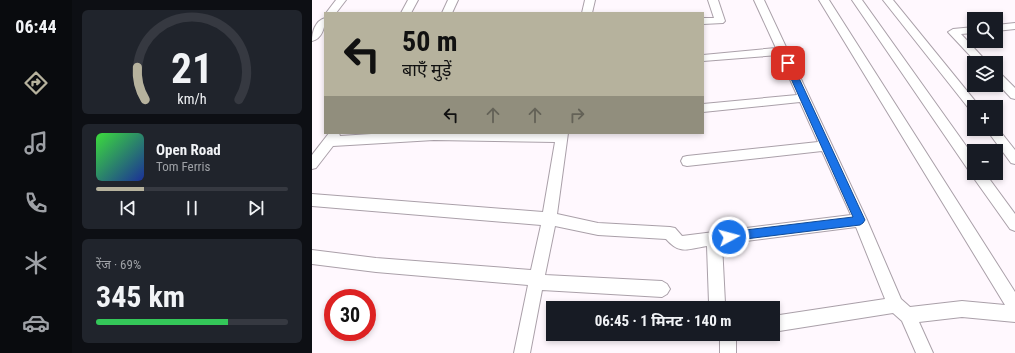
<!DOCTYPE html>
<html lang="hi">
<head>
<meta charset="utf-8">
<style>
	body { margin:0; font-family:"Roboto Condensed","Noto Sans Devanagari",sans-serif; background:#20242c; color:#f1f3f6; height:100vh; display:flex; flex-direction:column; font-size:15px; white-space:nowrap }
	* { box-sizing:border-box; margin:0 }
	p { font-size:13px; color:#9ea1a6 }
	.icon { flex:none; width:22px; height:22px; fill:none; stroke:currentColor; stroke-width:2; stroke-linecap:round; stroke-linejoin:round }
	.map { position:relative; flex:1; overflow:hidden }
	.side { display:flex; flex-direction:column; gap:10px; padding:10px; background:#0d0f14; width:240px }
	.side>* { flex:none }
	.guide { position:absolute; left:12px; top:12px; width:380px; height:122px; border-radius:0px; box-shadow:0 2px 6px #0003; background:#b6b29d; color:#111; overflow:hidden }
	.tools { position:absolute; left:655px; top:12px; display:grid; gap:8px }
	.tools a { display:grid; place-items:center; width:36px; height:36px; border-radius:0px; background:#171b24; box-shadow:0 2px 6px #0003; font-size:20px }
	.speed { position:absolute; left:12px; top:289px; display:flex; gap:8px; font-size:20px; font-weight:700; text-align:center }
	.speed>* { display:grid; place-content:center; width:52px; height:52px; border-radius:50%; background:#171b24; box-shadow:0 2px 6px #0003; line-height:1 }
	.speed .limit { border:6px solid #d22; background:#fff; color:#111 }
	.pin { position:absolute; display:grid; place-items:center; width:34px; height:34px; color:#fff; margin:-17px; border-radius:8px; box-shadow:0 2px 6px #0006 }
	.me { position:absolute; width:44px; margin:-22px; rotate:83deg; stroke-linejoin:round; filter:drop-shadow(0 0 3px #0008) }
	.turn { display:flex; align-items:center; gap:14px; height:84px; padding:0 12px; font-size:18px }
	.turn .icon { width:52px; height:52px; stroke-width:2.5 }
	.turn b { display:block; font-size:28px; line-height:34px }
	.lanes { display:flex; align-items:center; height:38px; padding:0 12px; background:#0003; justify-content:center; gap:20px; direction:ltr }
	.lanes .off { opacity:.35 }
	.big { font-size:30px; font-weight:700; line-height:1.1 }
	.side .widget { flex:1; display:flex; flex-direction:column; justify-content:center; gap:6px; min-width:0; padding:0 14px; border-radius:6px; background:#20242c }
	.side .dial { align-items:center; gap:0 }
	.dial svg { height:104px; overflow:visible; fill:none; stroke:#363941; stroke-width:7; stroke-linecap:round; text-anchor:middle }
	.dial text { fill:#f1f3f6; stroke:none }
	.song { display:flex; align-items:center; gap:12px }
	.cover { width:48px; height:48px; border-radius:6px; background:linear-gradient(135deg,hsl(120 70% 55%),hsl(230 70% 35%)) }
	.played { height:4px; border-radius:2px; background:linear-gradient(90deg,#b6b29d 25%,#363941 25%) }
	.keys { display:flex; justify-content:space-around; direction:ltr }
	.charge { height:6px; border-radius:3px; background:linear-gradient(90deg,#34c759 69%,#363941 0) }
	.trip { position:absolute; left:234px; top:301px; width:234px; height:40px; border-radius:0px; background:#171b24; box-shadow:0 2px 6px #0003; font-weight:700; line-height:40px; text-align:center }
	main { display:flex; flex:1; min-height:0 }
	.dock { display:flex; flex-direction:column; width:72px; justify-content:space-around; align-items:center; background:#090b0e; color:#9ea1a6 }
	.dock .icon { width:28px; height:28px }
	.dock .active { color:#b6b29d }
	.dock b { font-size:18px; color:#f1f3f6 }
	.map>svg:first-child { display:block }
</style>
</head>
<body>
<main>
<nav class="dock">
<b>06:44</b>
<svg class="icon active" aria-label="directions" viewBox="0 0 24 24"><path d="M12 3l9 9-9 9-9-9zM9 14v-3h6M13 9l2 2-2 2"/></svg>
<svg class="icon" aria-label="music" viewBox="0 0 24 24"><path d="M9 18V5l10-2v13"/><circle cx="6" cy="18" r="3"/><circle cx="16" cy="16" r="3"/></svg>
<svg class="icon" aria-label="phone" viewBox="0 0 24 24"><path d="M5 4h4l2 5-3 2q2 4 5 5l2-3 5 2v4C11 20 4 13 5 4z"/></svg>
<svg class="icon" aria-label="climate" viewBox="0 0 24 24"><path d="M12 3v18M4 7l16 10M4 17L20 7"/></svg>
<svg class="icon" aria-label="car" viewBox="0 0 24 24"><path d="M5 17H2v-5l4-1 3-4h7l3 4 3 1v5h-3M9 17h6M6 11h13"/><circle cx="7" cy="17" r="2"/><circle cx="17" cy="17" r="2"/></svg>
</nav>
<section class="side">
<div class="widget dial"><svg viewBox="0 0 100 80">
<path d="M14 69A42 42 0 1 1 86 69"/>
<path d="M14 69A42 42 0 0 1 8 44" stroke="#b6b29d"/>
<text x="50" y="56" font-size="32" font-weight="700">21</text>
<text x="50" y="72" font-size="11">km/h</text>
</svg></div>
<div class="widget">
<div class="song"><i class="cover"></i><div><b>Open Road</b><p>Tom Ferris</p></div></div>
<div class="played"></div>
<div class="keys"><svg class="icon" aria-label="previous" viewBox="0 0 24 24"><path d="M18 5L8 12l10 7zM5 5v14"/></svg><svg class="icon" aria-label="pause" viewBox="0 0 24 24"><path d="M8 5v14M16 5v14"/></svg><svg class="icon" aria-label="next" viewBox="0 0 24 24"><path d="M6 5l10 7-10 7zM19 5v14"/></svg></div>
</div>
<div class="widget"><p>रेंज · 69%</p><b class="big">345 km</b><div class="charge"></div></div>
</section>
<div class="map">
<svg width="703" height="353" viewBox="0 0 703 353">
	<rect width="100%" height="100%" fill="#fff8fe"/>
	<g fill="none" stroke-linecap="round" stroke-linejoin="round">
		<!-- street casing -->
		<g stroke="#aaa0a9" stroke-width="2">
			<g id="street">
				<polygon points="24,0 34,0 24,13 14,13"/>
				<polygon points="96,0 106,0 99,13 89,13"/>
				<polygon points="136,0 146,0 140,13 130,13"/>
				<polygon points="273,0 283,0 280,13 270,13"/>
				<polygon points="396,0 406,0 413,21 411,23 391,24 391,18 402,18"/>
				<path d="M442 0H452L555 220 589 299 598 307 650 301 693 305 507 0H517L703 292V322L650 317 607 322 621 353H604L590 321 581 313 461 332V316L573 299 544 227 410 244 413 303 415 308H399L397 303 395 246C376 249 368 255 354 239L286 235 243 226 233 275 350 281 355 284 358 289 355 294 350 297 230 290 218 353H202L216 285 64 272 0 264V250L64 258 219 270 229 225 0 206V194L231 212 243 142 122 140 21 146 4 168 0 169V155L17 133H27L28 136 75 133H256L245 214 286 223 358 227 363 228 370 236 539 215 510 151 375 166 371 165 369 161 371 157 375 156 506 142 488 102 391 112V104L485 95 467 55 391 61V55L464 48Z"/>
				<polygon points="540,0 550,0 662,157 662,173 673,173 703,214 703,231 698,229 661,177 660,172 657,171"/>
				<polygon points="571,0 581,0 668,107 662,107 662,111 658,110"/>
				<path d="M13 18C13 27 10 39 0 41 0 32 3 21 13 18Z"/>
				<polygon points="703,23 703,29 684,31 684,25"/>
				<polygon points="662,27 662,33 649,34 676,63 665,63 636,32 641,29"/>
				<polygon points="684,72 688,73 703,88 703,99 699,98 684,82"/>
				<polygon points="684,126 703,150 703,164 699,163 674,129 684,129"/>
				<rect x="408" y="334" width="16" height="19"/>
			</g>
		</g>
		<!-- street -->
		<use href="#street" fill="#fff" fill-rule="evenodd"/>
	</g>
	<!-- route -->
	<polygon fill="#1a73e8" stroke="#114b97" points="476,60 480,63 553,220 551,223 548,225 417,241 413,240 412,237 413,233 417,232 541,217 472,63"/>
</svg>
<div class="tools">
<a><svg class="icon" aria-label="search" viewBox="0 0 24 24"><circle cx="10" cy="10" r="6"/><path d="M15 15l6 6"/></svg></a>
<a><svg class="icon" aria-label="layers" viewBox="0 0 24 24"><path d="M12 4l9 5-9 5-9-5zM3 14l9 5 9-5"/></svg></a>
<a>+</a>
<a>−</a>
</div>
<div class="speed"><div class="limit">30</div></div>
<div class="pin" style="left:476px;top:63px;background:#d93025"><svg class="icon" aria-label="arrive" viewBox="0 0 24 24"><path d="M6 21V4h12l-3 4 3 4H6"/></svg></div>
<svg class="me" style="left:417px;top:237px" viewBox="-20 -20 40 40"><circle r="17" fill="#1a73e8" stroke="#fff" stroke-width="3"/><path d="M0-11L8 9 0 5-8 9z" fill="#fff"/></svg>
<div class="trip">06:45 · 1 मिनट · 140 m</div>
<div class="guide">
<div class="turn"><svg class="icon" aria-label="left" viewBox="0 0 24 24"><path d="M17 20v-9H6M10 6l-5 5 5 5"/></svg><div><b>50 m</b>बाएँ मुड़ें</div></div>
<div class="lanes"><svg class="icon" aria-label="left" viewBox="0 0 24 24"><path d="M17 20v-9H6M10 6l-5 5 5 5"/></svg><svg class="icon off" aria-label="ahead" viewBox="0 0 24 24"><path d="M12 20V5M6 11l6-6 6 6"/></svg><svg class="icon off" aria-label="ahead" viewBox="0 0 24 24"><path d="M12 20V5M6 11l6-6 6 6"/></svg><svg class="icon off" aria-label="right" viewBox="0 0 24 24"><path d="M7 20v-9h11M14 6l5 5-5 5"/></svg></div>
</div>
</div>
</main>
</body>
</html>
